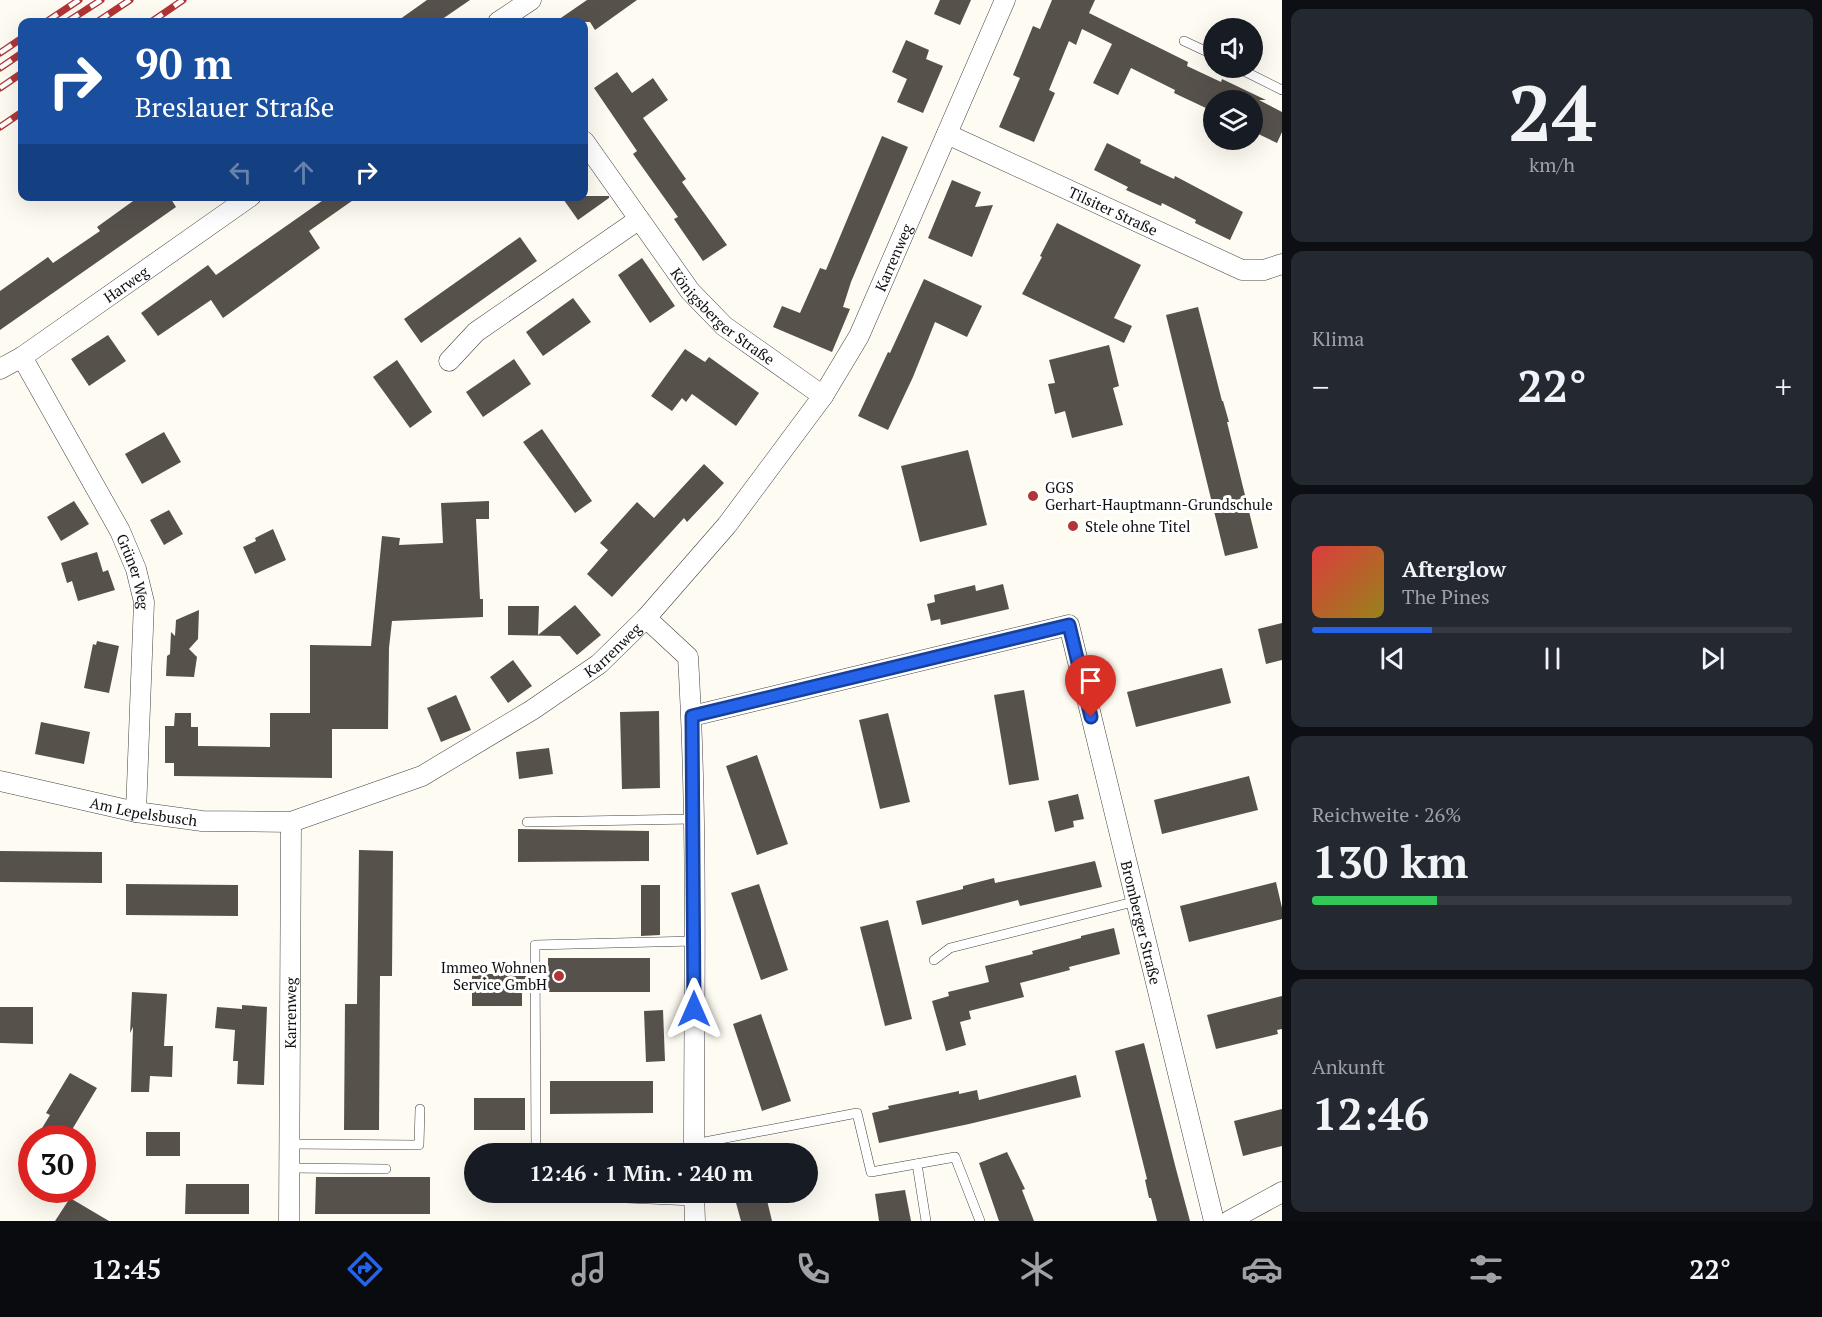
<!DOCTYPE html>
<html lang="de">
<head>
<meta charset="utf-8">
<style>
	body { margin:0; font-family:"PT Serif",serif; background:#242831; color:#f1f3f6; height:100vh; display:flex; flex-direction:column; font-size:22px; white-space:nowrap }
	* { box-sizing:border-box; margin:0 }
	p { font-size:20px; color:#9ea1a6 }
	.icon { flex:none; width:33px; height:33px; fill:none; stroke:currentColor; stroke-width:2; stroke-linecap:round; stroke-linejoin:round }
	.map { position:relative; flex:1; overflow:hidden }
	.side { display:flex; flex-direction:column; gap:9px; padding:9px; background:#0d0f14; width:540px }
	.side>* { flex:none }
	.banner { position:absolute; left:18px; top:18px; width:570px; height:183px; border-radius:12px; box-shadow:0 6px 24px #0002; background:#1a4fa0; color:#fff; overflow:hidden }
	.buttons { position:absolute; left:1203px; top:18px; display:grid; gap:12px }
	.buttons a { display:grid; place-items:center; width:60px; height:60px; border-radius:50%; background:#171b24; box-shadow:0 6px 24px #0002; font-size:30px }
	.speed { position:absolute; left:18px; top:1125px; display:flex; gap:12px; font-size:30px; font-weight:700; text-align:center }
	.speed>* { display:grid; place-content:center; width:78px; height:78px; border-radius:50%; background:#171b24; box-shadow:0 6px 24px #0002; line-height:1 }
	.speed .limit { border:9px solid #d22; background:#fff; color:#111 }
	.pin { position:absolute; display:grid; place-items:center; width:51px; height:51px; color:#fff; margin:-62px -26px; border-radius:50% 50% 50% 0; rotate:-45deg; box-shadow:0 0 6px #0007 }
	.pin .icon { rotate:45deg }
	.me { position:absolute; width:66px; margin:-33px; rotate:0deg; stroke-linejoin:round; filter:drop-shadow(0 0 4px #0008) }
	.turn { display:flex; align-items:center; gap:21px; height:126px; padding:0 18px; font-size:27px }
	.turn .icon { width:78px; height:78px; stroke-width:2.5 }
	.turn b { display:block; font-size:42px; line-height:51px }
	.lanes { display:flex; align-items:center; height:57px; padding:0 18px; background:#0003; justify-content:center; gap:30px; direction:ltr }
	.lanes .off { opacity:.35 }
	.big { font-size:45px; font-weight:600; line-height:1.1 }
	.side .card { flex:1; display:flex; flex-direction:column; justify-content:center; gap:9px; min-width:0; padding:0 21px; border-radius:12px; background:#242831 }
	.side .dial { align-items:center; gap:0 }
	.dial b { font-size:78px; line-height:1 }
	.song { display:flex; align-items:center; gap:18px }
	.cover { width:72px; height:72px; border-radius:9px; background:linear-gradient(135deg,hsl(0 70% 55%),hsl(50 70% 35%)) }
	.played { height:6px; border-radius:3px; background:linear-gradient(90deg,#2563eb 25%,#363941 25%) }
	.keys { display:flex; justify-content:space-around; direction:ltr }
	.heat { display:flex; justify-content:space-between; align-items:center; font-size:33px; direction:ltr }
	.charge { height:9px; border-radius:4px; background:linear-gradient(90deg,#34c759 26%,#363941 0) }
	.trip { position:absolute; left:464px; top:1143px; width:354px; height:60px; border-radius:30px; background:#171b24; box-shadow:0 6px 24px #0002; font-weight:600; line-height:60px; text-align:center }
	.menu { display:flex; height:96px; justify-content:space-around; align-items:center; background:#090b0e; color:#9ea1a6 }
	.menu .icon { width:42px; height:42px }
	.menu .active { color:#2563eb }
	.menu b { font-size:27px; color:#f1f3f6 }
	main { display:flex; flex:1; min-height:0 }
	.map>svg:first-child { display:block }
</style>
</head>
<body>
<main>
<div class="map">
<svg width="1282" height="1221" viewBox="0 0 1282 1221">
	<rect width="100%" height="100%" fill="#fefcf2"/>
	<!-- building -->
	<g fill="#57514c">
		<polygon points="427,0 470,0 438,22 396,22"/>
		<polygon points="587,0 637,0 595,30 590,22 555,22"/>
		<polygon points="940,0 971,0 960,25 934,14"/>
		<polygon points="1052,0 1095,0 1089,13 1188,62 1187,66 1221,82 1222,79 1266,100 1259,100 1282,112 1282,132 1277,143 1252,131 1252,100 1212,100 1208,109 1174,93 1175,90 1131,68 1118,95 1093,83 1112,44 1082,29 1076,45 1069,41 1049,90 1055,93 1034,142 999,127 1020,78 1013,75 1033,26 1040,29"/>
		<polygon points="906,40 929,50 926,59 943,66 923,113 897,102 907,79 892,72"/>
		<polygon points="617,72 632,93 653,78 668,100 643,118 686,179 682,182 727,245 703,261 674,219 678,217 633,154 637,151 594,88"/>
		<polygon points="882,136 908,147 851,282 843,307 850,309 832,352 773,327 782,306 800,313 820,268 826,270"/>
		<polygon points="1107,143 1141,160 1140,163 1174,179 1175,176 1243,212 1230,240 1195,223 1196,220 1162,203 1161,206 1126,190 1128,187 1094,170"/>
		<polygon points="952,180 981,192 975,207 993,205 972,257 928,238"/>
		<polygon points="140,196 169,196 176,207 0,330 0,291 48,257 53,263 100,231 97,227"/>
		<polygon points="329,196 359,196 309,231 320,248 223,318 211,300 158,336 141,313 208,265 216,275"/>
		<polygon points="561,196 609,196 609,198 578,220"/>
		<polygon points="1057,223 1141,265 1114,318 1132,326 1124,343 1022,294 1042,257 1040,256"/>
		<polygon points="520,237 537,261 421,343 404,319"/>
		<polygon points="642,258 675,306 650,323 618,275"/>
		<polygon points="924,279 982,306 967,337 935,322 913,377 888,430 858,416 888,352 890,353"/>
		<polygon points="573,298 591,322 543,356 526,332"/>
		<polygon points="1198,307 1222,401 1223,401 1229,422 1227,422 1258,548 1225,556 1166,315"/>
		<polygon points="108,335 126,361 89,386 71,359"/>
		<polygon points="1109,345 1119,386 1113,388 1123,425 1072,438 1065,411 1055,414 1048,384 1055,383 1049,360"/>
		<polygon points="685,349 705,362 709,357 759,393 736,426 692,394 686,402 682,398 672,411 651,396"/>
		<polygon points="514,359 531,384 483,417 466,392"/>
		<polygon points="397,360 432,412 410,428 373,377"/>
		<polygon points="542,429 592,501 575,513 523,442"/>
		<polygon points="164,432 181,462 142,484 125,454"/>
		<polygon points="968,450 987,525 920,542 901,466"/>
		<polygon points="704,464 724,483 687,522 684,518 612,597 587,574 608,550 600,543 637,502 654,518"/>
		<polygon points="74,501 89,524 61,541 47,517"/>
		<polygon points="489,501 489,519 476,519 480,599 483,599 483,617 392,621 389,648 388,729 332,729 332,778 174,776 174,763 165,763 165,726 174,726 175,713 191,713 191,727 198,727 198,746 270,747 270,713 310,713 310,645 371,646 382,536 400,538 399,545 443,543 441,503"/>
		<polygon points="169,510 183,534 164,545 150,520"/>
		<polygon points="273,529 286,560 255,574 243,547 256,541 255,538"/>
		<polygon points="97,552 103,572 108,570 115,590 78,601 72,581 67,583 61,563"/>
		<polygon points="1003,584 1009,609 941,625 940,619 931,621 927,604 935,602 934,595 975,585 976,591"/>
		<polygon points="575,605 601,635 577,655 560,636 508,635 508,606 539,606 538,635"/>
		<polygon points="199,610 198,639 189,649 197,657 194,677 166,676 167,656 170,654 171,632 175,636 176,620"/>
		<polygon points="1282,623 1282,660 1266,664 1258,629"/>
		<polygon points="97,641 119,646 109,693 84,688 93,644 96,645"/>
		<polygon points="513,660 532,686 508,703 490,677"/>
		<polygon points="1222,668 1231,703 1136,727 1127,692"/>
		<polygon points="1024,690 1039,780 1009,785 994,695"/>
		<polygon points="456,695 471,730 441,742 427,708"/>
		<polygon points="659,711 660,788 622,789 620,712"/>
		<polygon points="888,713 910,802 880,809 859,720"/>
		<polygon points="41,722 90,732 84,764 35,754"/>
		<polygon points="549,748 553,774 519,779 516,752"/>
		<polygon points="757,755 788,844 757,855 726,766"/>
		<polygon points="1249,776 1258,810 1162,834 1154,800"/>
		<polygon points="1078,794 1084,819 1073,821 1074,827 1055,832 1048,801"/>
		<polygon points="518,829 649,831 649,861 518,862"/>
		<polygon points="359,850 393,851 392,976 380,976 379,1130 344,1130 345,1004 357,1004"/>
		<polygon points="0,851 102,852 102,883 0,882"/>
		<polygon points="1095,861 1102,887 1020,906 1018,900 922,925 916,901 963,889 963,886 994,878 995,883"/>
		<polygon points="1276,882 1282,908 1282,919 1189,942 1180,906"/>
		<polygon points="126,884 238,885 238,916 126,915"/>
		<polygon points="759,884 788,970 761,980 731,893"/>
		<polygon points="641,885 660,885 660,935 641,936"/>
		<polygon points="888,920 912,1019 885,1026 860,927"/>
		<polygon points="1114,928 1120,954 1069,967 1070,970 1020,983 1024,997 969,1011 971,1019 960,1022 966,1045 946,1051 932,1001 949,996 948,992 989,982 985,966 1033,954 1032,951 1081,938 1081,936"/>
		<polygon points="548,958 650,958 650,992 542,992 542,974 548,974"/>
		<polygon points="472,974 528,974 528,992 522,992 522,1006 472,1006"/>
		<polygon points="132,992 167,994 164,1046 173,1046 172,1077 150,1076 149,1092 131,1092 133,1027 130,1033"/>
		<polygon points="1282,996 1282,1029 1277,1030 1278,1034 1216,1049 1207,1015"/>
		<polygon points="242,1005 267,1007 264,1085 237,1084 238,1061 233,1061 235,1030 215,1028 217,1007 242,1009"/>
		<polygon points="0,1007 33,1007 33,1044 0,1043"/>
		<polygon points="663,1010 665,1061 646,1062 644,1011"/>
		<polygon points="761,1014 791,1101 762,1111 733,1024"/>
		<polygon points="1144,1043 1176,1169 1190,1221 1157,1221 1151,1198 1149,1198 1145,1180 1147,1179 1115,1051"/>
		<polygon points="70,1073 97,1088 67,1138 36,1138 50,1115 46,1113"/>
		<polygon points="1076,1075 1081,1097 969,1124 879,1143 872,1113 889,1109 888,1106 959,1091 959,1094 977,1090 979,1100"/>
		<polygon points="550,1081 653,1081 653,1113 550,1114"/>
		<rect x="474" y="1098" width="51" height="32"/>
		<polygon points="1282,1109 1282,1146 1243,1156 1234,1121"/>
		<rect x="146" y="1132" width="34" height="24"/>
		<polygon points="1007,1152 1025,1189 1022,1190 1034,1221 999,1221 979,1163"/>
		<polygon points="316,1177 430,1177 430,1214 315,1214"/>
		<polygon points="186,1184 249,1184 249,1214 185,1214"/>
		<polygon points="905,1190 911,1221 879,1221 875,1194"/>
		<polygon points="733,1192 765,1192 772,1221 741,1221"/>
		<polygon points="70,1198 109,1221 55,1221"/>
	</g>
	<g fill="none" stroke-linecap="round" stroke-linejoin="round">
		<!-- lane casing -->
		<g stroke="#424242" stroke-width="10">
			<g id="lane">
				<polyline points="1184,41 1214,55"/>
				<polyline points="1238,68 1282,90"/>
				<polyline points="527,822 693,819"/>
				<polyline points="934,960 950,948 1137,901"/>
				<polyline points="290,1144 419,1145 420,1109"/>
				<polyline points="694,1144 857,1113 871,1172 955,1157 980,1221"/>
				<polyline points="536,1154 535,945 694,941"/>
				<polyline points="917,1164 926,1221"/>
				<polyline points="290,1168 386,1169"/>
				<polyline points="536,1192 536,1194 694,1201"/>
			</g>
		</g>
		<!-- street casing -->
		<g stroke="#424242" stroke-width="21">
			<g id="street">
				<polyline points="498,22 531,0"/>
				<path id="s1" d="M947 134 1242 270H1264L1282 264"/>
				<path id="s2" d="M584 141 690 291 724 326 823 396"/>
				<path id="s3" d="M22 357 120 531 136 569 144 602 136 812"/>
				<polyline points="449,361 476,332 638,220"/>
				<path id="s4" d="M0 369 22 357 251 196"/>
				<path d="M646 618 688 657C698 822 694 988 694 1154"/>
				<path id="s5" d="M692 716 1069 625 1214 1221"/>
				<path id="s6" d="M0 781 136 812 202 821 291 822 422 776 532 710 599 664 646 618 727 525 823 396 859 336 1005 0"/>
				<polyline points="694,1192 695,1221"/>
				<path id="s7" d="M289 1221 291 822"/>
				<polyline points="1229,1221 1282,1192"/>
			</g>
		</g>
		<!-- lane -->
		<use href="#lane" stroke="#fff" stroke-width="9"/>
		<!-- street -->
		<use href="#street" stroke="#fff" stroke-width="20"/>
		<!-- rail casing -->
		<g stroke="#b13537" stroke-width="7">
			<g id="rail">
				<polyline points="46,22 79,0"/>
				<polyline points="67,22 101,0"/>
				<polyline points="97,22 130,0"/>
				<polyline points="151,22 183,0"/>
				<polyline points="0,53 22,38"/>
				<polyline points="0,68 22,53"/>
				<polyline points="0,88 22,73"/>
				<polyline points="0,127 22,112"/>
			</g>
		</g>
		<!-- rail -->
		<use href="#rail" stroke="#fff" stroke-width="4.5" stroke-dasharray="14" stroke-linecap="butt"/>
	</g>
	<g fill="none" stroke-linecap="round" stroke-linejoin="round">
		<!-- route casing -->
		<g stroke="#184099" stroke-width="15">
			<polyline id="route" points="694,1009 692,716 1069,625 1091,717"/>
		</g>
		<!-- route -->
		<use href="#route" stroke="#2563eb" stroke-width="10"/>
	</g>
	<!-- markers -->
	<g fill="#b13537" stroke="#fff" stroke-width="2">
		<circle cx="1033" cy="496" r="6"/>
		<circle cx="1073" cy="526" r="6"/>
		<circle cx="559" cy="976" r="6"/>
	</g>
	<g text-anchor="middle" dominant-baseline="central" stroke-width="6" stroke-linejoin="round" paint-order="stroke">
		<!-- street labels -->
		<g font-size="15" fill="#0f0f0f" stroke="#fff">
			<text stroke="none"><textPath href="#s1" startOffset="183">Tilsiter Straße</textPath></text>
			<text stroke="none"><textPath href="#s6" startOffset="1149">Karrenweg</textPath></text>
			<text stroke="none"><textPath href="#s4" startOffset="152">Harweg</textPath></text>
			<text stroke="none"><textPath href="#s2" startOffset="225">Königsberger Straße</textPath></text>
			<text stroke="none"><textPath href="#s3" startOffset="243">Grüner Weg</textPath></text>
			<text stroke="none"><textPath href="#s6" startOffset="663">Karrenweg</textPath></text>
			<text stroke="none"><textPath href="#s6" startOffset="147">Am Lepelsbusch</textPath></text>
			<text stroke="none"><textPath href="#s5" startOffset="694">Bromberger Straße</textPath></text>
			<text stroke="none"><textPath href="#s7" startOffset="208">Karrenweg</textPath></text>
		</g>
		<!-- poi labels -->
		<g font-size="15" fill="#0f0f0f" stroke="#fff" text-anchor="start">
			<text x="1045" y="487">GGS<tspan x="1045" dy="17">Gerhart-Hauptmann-Grundschule</tspan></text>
			<text x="1085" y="526">Stele ohne Titel</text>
			<text x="547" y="967" text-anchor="end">Immeo Wohnen<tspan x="547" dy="17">Service GmbH</tspan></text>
		</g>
	</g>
</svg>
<div class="buttons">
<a><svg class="icon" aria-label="sound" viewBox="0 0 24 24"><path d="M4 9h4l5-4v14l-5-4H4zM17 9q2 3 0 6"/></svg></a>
<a><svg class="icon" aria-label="layers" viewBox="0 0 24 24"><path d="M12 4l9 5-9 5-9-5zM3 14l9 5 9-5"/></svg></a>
</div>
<div class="speed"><div class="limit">30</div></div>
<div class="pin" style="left:1091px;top:717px;background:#d93025"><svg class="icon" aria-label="arrive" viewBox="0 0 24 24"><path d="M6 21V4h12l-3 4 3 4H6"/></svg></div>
<svg class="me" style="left:694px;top:1009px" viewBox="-20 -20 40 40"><path d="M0-17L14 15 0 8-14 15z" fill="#2563eb" stroke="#fff" stroke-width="4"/></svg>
<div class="trip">12:46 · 1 Min. · 240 m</div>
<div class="banner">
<div class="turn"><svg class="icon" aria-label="right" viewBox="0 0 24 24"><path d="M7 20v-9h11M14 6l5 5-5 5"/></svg><div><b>90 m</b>Breslauer Straße</div></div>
<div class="lanes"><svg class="icon off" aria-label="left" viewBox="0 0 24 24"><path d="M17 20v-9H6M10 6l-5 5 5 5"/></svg><svg class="icon off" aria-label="ahead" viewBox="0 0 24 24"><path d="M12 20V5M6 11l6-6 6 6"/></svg><svg class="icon" aria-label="right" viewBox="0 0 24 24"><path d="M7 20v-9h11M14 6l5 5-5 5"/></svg></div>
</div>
</div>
<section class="side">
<div class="card dial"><b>24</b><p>km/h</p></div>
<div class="card"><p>Klima</p>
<div class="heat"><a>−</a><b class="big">22°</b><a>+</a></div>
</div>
<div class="card">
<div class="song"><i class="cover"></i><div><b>Afterglow</b><p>The Pines</p></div></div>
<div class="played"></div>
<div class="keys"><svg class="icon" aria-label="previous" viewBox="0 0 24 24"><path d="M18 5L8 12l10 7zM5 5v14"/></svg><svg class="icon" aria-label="pause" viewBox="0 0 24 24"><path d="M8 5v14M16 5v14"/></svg><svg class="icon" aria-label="next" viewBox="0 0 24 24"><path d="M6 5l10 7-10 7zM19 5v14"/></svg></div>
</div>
<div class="card"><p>Reichweite · 26%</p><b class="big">130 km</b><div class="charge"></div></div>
<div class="card"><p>Ankunft</p><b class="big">12:46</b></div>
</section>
</main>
<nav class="menu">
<b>12:45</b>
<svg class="icon active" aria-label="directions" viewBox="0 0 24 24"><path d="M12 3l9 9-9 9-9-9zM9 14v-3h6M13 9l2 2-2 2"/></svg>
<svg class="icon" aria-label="music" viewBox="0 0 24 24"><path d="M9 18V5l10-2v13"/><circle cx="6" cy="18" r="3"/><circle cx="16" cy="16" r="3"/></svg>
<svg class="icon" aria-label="phone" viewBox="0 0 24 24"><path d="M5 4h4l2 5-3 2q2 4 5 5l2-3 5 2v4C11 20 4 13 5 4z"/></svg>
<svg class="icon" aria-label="climate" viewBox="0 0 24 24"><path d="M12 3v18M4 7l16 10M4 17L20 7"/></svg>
<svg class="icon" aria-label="car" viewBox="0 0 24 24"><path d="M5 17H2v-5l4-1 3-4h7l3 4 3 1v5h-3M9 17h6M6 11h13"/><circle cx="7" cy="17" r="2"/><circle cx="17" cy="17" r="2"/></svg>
<svg class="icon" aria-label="filters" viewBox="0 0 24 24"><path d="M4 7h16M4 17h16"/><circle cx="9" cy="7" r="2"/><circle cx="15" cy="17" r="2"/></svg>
<b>22°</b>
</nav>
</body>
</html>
